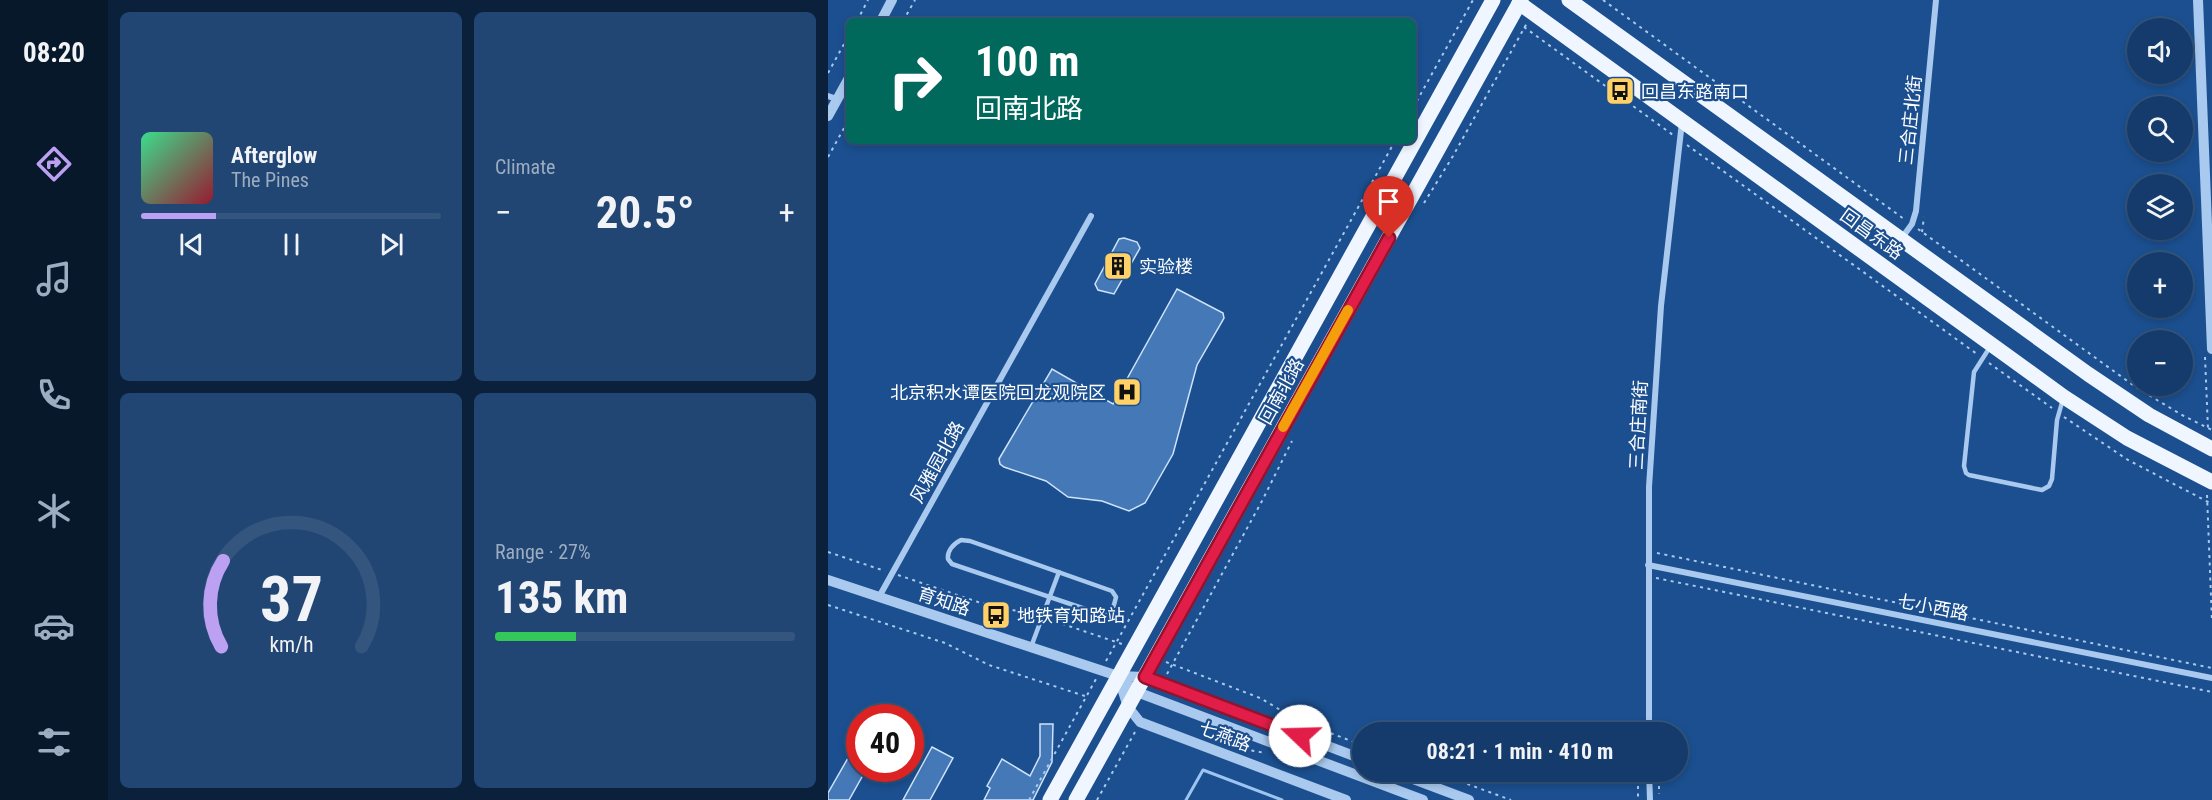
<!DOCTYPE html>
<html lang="en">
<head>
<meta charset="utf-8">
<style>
	body { margin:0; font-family:"Roboto Condensed","Noto Sans SC",sans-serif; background:#214673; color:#f1f3f6; height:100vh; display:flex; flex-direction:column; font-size:22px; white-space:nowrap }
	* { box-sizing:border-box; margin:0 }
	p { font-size:20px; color:#9dadc1 }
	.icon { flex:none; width:33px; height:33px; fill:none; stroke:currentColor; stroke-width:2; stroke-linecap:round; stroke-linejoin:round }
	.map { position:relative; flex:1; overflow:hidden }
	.sheet { display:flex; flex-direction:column; gap:12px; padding:12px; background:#0b203b; width:720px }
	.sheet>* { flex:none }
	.hud { position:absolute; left:18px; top:18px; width:570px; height:126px; border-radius:9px; box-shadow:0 3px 9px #0003,0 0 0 2px #33557e; background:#00695c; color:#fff; overflow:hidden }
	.fabs { position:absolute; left:1299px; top:18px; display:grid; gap:12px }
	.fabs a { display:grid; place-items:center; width:66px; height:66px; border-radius:50%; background:#143b6b; box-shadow:0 3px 9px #0003,0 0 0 2px #33557e; font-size:30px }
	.speed { position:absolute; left:18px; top:704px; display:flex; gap:12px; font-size:30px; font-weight:700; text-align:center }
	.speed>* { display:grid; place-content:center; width:78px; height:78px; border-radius:50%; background:#143b6b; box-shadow:0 3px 9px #0003,0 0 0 2px #33557e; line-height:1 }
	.speed .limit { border:9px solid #d22; background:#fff; color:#111 }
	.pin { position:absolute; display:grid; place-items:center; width:51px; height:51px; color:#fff; margin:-62px -26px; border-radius:50% 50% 50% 0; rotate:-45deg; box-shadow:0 0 6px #0007 }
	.pin .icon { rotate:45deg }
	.me { position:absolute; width:66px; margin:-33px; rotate:291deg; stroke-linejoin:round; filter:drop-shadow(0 0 4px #0008) }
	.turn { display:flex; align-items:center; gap:21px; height:126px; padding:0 30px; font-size:27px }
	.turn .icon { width:78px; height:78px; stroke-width:2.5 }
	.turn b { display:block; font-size:42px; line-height:51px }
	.big { font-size:45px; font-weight:700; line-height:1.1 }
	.sheet .widget { flex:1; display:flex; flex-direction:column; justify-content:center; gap:9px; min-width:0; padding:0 21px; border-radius:9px; background:#214673 }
	.sheet .dial { align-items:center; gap:0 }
	.dial svg { height:156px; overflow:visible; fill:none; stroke:#33557e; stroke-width:7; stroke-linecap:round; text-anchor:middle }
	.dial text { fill:#f1f3f6; stroke:none }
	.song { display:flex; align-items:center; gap:18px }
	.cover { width:72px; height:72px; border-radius:9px; background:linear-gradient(135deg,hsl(150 70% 55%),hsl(350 70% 35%)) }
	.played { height:6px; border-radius:3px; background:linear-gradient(90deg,#bca0f2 25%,#33557e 25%) }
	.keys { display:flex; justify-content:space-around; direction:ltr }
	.heat { display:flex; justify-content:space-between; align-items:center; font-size:33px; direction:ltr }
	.charge { height:9px; border-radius:4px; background:linear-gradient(90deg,#34c759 27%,#33557e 0) }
	.sheet .tiles { flex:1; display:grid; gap:12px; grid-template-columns:repeat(2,1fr) }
	.trip { position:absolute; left:524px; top:722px; width:336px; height:60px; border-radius:30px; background:#143b6b; box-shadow:0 3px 9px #0003,0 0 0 2px #33557e; font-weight:700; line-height:60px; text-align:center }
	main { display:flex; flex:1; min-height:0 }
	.menu { display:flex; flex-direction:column; width:108px; justify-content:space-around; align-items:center; background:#08182b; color:#9dadc1 }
	.menu .icon { width:42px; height:42px }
	.menu .on { color:#bca0f2 }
	.menu b { font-size:27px; color:#f1f3f6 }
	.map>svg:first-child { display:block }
</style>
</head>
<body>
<main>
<nav class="menu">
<b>08:20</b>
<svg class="icon on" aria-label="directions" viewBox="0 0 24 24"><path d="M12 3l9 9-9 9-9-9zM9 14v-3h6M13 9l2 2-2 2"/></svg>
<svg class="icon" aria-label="music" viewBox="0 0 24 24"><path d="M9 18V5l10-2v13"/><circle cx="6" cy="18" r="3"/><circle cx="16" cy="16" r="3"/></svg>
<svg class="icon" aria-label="phone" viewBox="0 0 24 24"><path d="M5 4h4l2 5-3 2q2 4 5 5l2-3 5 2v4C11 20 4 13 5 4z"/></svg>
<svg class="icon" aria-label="climate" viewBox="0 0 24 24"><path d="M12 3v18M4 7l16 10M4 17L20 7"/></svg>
<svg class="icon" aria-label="car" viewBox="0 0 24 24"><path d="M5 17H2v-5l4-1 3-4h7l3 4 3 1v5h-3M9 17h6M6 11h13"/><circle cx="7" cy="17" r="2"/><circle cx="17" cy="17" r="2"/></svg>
<svg class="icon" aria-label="filters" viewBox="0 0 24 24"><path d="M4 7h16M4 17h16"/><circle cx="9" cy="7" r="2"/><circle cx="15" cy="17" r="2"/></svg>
</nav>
<section class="sheet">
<div class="tiles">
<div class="widget">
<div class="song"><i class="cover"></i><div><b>Afterglow</b><p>The Pines</p></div></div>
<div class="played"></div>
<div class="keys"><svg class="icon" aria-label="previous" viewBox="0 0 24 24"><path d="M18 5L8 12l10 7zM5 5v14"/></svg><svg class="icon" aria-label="pause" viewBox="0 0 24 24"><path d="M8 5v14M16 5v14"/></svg><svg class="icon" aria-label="next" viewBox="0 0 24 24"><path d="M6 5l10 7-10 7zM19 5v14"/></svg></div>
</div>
<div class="widget"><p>Climate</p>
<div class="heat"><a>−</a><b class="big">20.5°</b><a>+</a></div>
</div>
<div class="widget dial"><svg viewBox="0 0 100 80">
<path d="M14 69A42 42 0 1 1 86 69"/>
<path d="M14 69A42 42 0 0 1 15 25" stroke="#bca0f2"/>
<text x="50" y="56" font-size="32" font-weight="700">37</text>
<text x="50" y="72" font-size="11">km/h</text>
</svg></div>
<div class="widget"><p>Range · 27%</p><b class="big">135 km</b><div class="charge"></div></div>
</div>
</section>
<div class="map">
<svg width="1384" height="800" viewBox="0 0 1384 800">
	<rect width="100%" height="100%" fill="#1b4f8f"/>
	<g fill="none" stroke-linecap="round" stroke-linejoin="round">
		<!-- stream -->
		<polyline stroke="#9cc4f0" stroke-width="3" points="358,800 375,770 454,800"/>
	</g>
	<!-- building -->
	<g fill="#4478b7" stroke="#cfe3fa" stroke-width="1.5">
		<polygon points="296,238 309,242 312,248 286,294 270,290 267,284 291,239"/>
		<polygon points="349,289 395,313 396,318 369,365 345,454 317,503 301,511 274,501 240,497 218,481 176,467 172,464 171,459 224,369 285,404"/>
		<polygon points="212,724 225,724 224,762 205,800 156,800 162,788 159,786 174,759 202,776 212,756"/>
		<polygon points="32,737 32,768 39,768 21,800 0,800 0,793"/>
		<polygon points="104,747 125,758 102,800 75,800"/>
	</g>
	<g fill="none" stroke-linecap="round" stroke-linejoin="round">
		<!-- path -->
		<g stroke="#a9c9ee" stroke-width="2" stroke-dasharray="3 4.5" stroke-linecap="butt">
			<polyline points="775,0 1076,219"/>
			<polyline points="29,21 40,0"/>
			<polyline points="75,21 87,0"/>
			<polyline points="696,27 845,135"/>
			<polyline points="0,73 21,35"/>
			<polyline points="585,108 645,0"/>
			<polyline points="859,145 1149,354"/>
			<polyline points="0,157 21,119"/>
			<polyline points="596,203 625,156 699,23"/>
			<polyline points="1090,229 1309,388 1354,415 1384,430"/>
			<polyline points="1094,232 1096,217"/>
			<polyline points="1377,357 1380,429"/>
			<polyline points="1161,363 1224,408"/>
			<polyline points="1236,417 1300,460 1384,504"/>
			<polyline points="1379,495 1384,622"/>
			<polyline points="0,552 57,571"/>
			<polyline points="829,553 1384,668"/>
			<polyline points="70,575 150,602 206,615"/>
			<polyline points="828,578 1384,692"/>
			<polyline points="0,605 117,643 161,665 260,697"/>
			<polyline points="220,619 294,644"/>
			<polyline points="278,661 567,141"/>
			<polyline points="338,662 432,698 473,722 534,745"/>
			<polyline points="339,674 434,501 464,441"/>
			<polyline points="416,749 437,753"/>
			<polyline points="604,771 683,800"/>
			<polyline points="810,771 810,800"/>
			<polyline points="831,771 831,794"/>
			<polyline points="201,800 268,679"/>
			<polyline points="269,800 307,732"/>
		</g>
		<!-- service -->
		<g stroke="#a9c9ee" stroke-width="4.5">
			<polyline points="1162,347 1146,372 1136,466 1138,473 1141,475 1214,490 1221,486 1224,479 1229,420 1235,399"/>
			<path d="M133 540 142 541 284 591 288 597C286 606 284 614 275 615L124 564 120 559C119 551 125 544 133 540Z"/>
			<polyline points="203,647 231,572"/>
		</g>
		<!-- minor -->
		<g stroke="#a9c9ee" stroke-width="6">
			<polyline points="0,96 9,99"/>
			<polyline points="1073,239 1084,224 1088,211 1108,0"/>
			<polyline points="820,565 1384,678"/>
			<polyline points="51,597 263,216"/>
			<polyline points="821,732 821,487 833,306 854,122"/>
			<polyline points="821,771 822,800"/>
		</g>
		<!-- tertiary -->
		<g stroke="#a9c9ee" stroke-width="10">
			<polyline points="1370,0 1384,349"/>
			<polyline points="53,21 64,0"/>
			<polyline points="0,116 21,78"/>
			<polyline points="0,580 290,676 317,677 534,759"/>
			<polyline points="290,676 309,692 595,800"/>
			<polyline points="290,676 300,707 312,722 518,800"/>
			<polyline points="564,771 641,800"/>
		</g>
		<!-- primary -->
		<g stroke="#f0f6ff" stroke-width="15">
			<polyline points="741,0 1260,374 1321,415 1384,449"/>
			<polyline points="691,3 1236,397 1299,438 1384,482"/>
			<polyline points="222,800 665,0"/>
			<polyline points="248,800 693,0"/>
		</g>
	</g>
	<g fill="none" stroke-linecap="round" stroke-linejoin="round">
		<!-- route casing -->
		<g stroke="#92132f" stroke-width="15">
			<polyline id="route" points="472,736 317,677 561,238"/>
		</g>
		<!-- route -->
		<use href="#route" stroke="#e11d48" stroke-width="10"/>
		<!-- slow -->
		<polyline stroke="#f59e0b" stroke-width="10" points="455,427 520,310"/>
	</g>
	<!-- icons -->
	<defs>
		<g id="bus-square" transform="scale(1.5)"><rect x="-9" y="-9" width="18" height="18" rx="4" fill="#ffd166" stroke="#1b4f8f"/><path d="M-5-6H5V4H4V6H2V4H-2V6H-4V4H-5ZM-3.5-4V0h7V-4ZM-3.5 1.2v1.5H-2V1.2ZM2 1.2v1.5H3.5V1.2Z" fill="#111"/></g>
		<g id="building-square" transform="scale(1.5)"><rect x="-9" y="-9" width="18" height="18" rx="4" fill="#ffd166" stroke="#1b4f8f"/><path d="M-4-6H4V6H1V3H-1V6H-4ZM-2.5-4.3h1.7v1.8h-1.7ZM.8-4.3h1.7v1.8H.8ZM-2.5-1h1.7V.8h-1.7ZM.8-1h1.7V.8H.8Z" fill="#111"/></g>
		<g id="hospital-square" transform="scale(1.5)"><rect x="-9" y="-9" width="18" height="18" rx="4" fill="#ffd166" stroke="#1b4f8f"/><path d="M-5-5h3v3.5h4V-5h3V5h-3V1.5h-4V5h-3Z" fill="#111"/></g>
	</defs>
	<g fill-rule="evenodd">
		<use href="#bus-square" x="792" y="91"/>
		<use href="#building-square" x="290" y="266"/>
		<use href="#hospital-square" x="299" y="392"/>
		<use href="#bus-square" x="168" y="615"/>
	</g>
	<g text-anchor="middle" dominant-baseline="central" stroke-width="4.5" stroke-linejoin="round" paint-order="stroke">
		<!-- poi labels -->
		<g font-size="18" fill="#fff" stroke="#1b4f8f" text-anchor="start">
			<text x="813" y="91">回昌东路南口</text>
			<text x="311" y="266">实验楼</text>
			<text x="278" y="392" text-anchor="end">北京积水谭医院回龙观院区</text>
			<text x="189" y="615">地铁育知路站</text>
		</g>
		<!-- street labels -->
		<g font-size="18" fill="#fff" stroke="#1b4f8f">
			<text transform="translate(1082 120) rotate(-84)">三合庄北街</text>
			<text transform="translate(1044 234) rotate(36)">回昌东路</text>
			<text transform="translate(453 391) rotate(-61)">回南北路</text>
			<text transform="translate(810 425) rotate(-87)">三合庄南街</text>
			<text transform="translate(109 462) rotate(-61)">风雅园北路</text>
			<text transform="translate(116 601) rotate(18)">育知路</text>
			<text transform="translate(1105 607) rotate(11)">七小西路</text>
			<text transform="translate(397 736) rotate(21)">七燕路</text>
		</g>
	</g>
</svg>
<div class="fabs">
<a><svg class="icon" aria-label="sound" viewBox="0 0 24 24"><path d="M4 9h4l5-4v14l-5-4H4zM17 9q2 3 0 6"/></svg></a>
<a><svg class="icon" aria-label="search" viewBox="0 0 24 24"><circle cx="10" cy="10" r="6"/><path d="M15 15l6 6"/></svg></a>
<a><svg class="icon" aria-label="layers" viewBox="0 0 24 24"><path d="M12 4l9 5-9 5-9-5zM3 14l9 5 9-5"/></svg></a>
<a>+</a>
<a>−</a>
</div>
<div class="speed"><div class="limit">40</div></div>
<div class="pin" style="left:561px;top:238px;background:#d93025"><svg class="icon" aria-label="arrive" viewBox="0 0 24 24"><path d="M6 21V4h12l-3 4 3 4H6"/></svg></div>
<svg class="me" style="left:472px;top:736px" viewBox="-20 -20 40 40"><circle r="19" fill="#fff"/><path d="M0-13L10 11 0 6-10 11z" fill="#e11d48"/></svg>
<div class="trip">08:21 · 1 min · 410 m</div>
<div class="hud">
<div class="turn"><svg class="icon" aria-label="right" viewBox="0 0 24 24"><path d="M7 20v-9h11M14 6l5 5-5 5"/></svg><div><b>100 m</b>回南北路</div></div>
</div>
</div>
</main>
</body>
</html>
